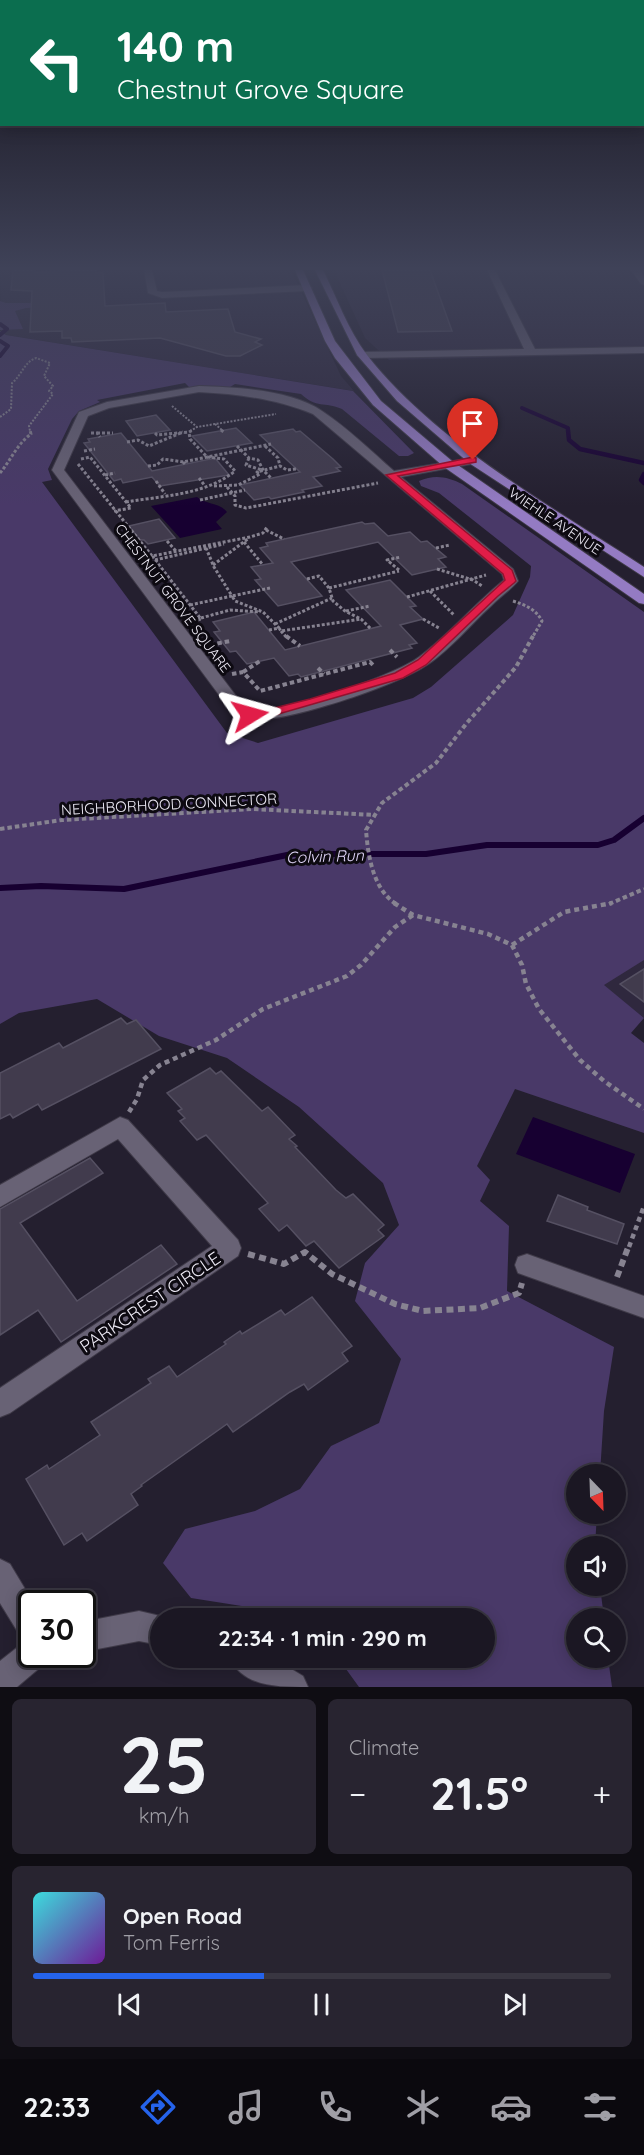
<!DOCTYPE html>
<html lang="en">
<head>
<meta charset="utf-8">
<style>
	body { margin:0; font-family:Quicksand,sans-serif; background:#282430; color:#f1f3f6; height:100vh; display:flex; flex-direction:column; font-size:22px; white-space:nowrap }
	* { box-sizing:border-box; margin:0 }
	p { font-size:20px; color:#a09fa6 }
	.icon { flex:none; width:33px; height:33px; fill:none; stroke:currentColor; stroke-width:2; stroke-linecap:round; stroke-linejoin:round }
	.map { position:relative; height:1687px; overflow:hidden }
	.drawer { display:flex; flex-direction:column; gap:12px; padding:12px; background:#0f0d13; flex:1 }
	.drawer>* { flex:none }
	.banner { position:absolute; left:0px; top:0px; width:645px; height:126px; box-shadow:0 3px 15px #0003,0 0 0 2px #393641; background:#0b6e4f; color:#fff; overflow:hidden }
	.needle { width:39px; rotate:157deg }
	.buttons { position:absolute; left:566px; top:1464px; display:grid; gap:12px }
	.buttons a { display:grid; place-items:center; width:60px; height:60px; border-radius:50%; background:#1b1723; box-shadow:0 3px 15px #0003,0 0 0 2px #393641; font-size:30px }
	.speed { position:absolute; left:18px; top:1590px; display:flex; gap:12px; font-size:30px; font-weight:700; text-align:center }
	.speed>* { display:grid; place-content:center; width:78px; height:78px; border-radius:50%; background:#1b1723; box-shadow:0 3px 15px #0003,0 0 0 2px #393641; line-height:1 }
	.speed .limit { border:3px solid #111; border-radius:9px; background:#fff; color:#111 }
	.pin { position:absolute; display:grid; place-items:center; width:51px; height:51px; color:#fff; margin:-62px -26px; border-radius:50% 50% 50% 0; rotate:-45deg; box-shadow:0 0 6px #0007 }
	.pin .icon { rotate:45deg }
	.me { position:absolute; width:66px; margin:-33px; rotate:82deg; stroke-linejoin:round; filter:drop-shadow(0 0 4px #0008) }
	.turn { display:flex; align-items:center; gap:21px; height:126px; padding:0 18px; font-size:27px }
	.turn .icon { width:78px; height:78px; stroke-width:2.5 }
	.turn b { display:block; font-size:42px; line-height:51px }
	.big { font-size:45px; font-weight:700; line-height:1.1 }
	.drawer .widget { flex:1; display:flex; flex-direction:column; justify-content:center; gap:9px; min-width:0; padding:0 21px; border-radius:9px; background:#282430 }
	.drawer .dial { align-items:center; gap:0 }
	.dial b { font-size:78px; line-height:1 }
	.song { display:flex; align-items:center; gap:18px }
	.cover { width:72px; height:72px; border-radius:9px; background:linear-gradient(135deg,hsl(180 70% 55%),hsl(280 70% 35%)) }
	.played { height:6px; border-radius:3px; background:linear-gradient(90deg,#2563eb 40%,#393641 40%) }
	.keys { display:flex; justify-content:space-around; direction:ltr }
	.heat { display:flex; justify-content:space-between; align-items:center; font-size:33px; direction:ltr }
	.drawer .tiles { flex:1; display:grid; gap:12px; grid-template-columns:1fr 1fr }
	.widget:last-child { grid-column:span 2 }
	.trip { position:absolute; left:150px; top:1608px; width:345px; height:60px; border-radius:30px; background:#1b1723; box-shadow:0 3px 15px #0003,0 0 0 2px #393641; font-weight:700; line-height:60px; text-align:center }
	.menu { display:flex; height:96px; justify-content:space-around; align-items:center; background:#0b090e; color:#a09fa6 }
	.menu .icon { width:42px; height:42px }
	.menu .active { color:#2563eb }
	.menu b { font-size:27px; color:#f1f3f6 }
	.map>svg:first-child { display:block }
</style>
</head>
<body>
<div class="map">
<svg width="644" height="1687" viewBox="0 0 644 1687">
	<rect width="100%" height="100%" fill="#241f2f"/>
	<!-- built -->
	<g fill="#2f283e">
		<polygon points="0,270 291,270 341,376 354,391 1,334"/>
		<polygon points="334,270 644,270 644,354 389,360 365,338"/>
		<polygon points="644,959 644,1018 603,985"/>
	</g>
	<!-- green -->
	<g fill="#493968">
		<polygon points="0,301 6,303 110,303 26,308 15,311 23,329 0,330"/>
		<path d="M0 331 6 335 353 391 414 453 408 456H399L342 409C324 401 317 409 301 394L235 384 230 387H189L185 383 97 400 100 402 79 411 72 419 48 469 52 480 42 482 227 733 258 743 413 698 431 687 513 615 530 577 531 566 439 493 421 486 419 481C435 474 448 477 462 484L644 612V960L604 985 644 1018 631 1033 644 1043V1133L515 1089 477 1166 490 1180 480 1201 509 1226 507 1291 614 1347 604 1411 600 1474H576V1514H597L595 1546H576V1586H600L604 1618H576V1658H608L612 1687H359L338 1658H484V1618H280L267 1610 191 1598 163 1563 185 1529 255 1511 300 1489 331 1446 379 1423 401 1359 355 1301 365 1263 399 1225 383 1183 299 1107 227 1058 159 1036 97 999 19 1013 0 1024Z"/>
	</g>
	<!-- water -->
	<g fill="#170031">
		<path d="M197 497C206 505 219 502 227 512L216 522 222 529 180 538 151 506Z"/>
		<polygon points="533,1117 635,1154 620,1193 516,1154"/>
	</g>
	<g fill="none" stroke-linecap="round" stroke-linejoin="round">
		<!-- stream-far2 -->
		<g stroke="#170031" stroke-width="4">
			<polyline points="0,324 7,329 0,335"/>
			<polyline points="0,341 8,346 0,356"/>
			<polyline points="522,408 568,428 568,431"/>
		</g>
		<!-- stream-far1 -->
		<g stroke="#170031" stroke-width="4.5">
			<polyline points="568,430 569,440 580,449 644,463"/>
			<polyline points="644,474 641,480 644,483"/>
		</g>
		<!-- stream -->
		<polyline stroke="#170031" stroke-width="6" points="0,888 41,886 124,889 292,854 426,854 487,845 598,845 614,840 644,818"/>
	</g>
	<!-- building -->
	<g fill="#413b4d" stroke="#555062" stroke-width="1.5">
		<polygon points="13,270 35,270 35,272 96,270 96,273 103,273 105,306 165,303 166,312 228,309 235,332 261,339 255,342 262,345 240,356 226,356 160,338 72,342 71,338 62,338 62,331 30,332 32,291 11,290"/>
		<polygon points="382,270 430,270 452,331 398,332"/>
		<polygon points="156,415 170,430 137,436 126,421"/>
		<polygon points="236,428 252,443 207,451 192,436"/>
		<polygon points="293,429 296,432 300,431 333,459 341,467 336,468 340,471 313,477 322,486 302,490 304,492 271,499 269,497 254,500 240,485 300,472 260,435"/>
		<polygon points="121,433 152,471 215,458 229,475 160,486 152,477 123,483 121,479 114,481 84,443 90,442 88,439"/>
		<polygon points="159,519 175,538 148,544 144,540 140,540 129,526"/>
		<polygon points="362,522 365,524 374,523 388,536 410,532 421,542 427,541 446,557 438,559 446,567 412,575 378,542 291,562 322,596 278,606 255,580 261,579 251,567 273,563 260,548 268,546 266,543"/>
		<polygon points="390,580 416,606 410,607 423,619 400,625 417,643 409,645 412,648 301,677 298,674 289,676 274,658 247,664 236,651 230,652 214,632 220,631 213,622 254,612 285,650 381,626 346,590"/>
		<polygon points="644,969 644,1002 620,984"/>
		<polygon points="121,1018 127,1024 136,1020 161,1049 42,1110 38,1104 13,1118 10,1114 0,1119 0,1073 59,1043 63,1048"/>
		<polygon points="210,1068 216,1074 221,1071 262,1111 268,1107 295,1135 289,1139 297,1146 295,1147 336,1190 346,1198 353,1194 384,1225 378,1230 384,1236 339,1268 314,1241 306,1246 287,1225 279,1231 259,1209 268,1203 206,1135 197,1140 180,1121 185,1118 178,1111 182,1109 167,1093"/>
		<polygon points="90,1158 103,1173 20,1223 77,1301 161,1245 177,1264 61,1342 38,1310 0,1335 0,1209"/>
		<polygon points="558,1195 588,1207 587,1210 624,1224 617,1244 547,1221"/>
		<polygon points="312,1297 352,1346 342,1353 348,1361 308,1390 304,1384 290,1392 233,1432 227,1424 141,1485 142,1486 131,1494 138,1505 87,1541 82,1533 64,1545 26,1479 47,1465 49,1469 100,1435 91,1422 151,1383 148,1379 169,1366 177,1377 226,1344 224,1342 240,1331 242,1334 281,1310 285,1315"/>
	</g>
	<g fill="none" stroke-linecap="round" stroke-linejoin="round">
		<!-- minor casing -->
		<g stroke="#3f3a48" stroke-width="2">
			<g id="minor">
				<polygon points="144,270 152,270 157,291 162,292 307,285 312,288 307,291 162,298 148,293"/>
				<polygon points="487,270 495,270 535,349 644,347 644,353 362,358 357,355 362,352 524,349"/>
				<polygon points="631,270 640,270 644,276 644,285 641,284"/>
				<path d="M199 386C235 387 292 390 322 411 348 428 371 451 394 471L477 457V463L401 477 513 569 518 581C511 590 499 597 491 606 470 625 451 649 427 665 398 685 281 725 248 719 242 719 237 714 231 711L52 470 79 412 107 402ZM199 392C239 394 276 399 313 414L502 574 504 580C474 604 450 634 419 657 394 676 286 712 255 710 250 710 247 707 243 705L64 470 88 416 109 408Z"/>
				<polygon points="120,1117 128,1120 238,1240 241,1248 238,1256 10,1413 0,1417 0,1388 212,1246 118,1139 0,1207 0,1185"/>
				<polygon points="527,1254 644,1296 644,1318 518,1273 515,1265 518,1257"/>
				<polygon points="0,1559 10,1564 34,1604 32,1604 32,1654 47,1654 43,1665 17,1687 0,1687 0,1661 24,1642 0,1603"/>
				<polygon points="139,1611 169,1618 160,1618 160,1645 139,1641 82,1652 82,1622"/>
				<path d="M230 1658H273L303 1676 308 1687C278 1687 243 1687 230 1658Z"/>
			</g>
		</g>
		<!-- major casing -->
		<g stroke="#3f3a48" stroke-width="2">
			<g id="major">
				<polygon points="295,270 303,270 335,341 381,401 452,461 644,594 644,604 639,603 444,467 373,405 335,358 325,341"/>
				<path d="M315 270H323C337 298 348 330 367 355 436 443 551 506 644 567V577L469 463 397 401 357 355Z"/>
			</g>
		</g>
		<!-- path-far4 -->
		<g stroke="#878391" stroke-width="2" stroke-dasharray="2 1.5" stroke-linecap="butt">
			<polyline points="172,406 197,427 276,414"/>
			<path d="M0 417 11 409 12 383C22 375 24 362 36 358L50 363 44 376 53 386 49 391 53 394 29 426 30 431"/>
			<polyline points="215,424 223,431"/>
			<polyline points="190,431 197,427"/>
		</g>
		<!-- path-far3 -->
		<g stroke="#878391" stroke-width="3" stroke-dasharray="3 2" stroke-linecap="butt">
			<polyline points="221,430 225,433"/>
			<polyline points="91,433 97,433 100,437"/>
			<polyline points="97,433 113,433"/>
			<polyline points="155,433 157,435 189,432"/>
			<polyline points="127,442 138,440 149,446 183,432"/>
			<polyline points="237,446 249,458 258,460 263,470 271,478"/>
			<polyline points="265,446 278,458 280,466"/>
			<polyline points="84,451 95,449"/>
			<polyline points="249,458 246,465 262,470"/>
			<polyline points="81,459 90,457 131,508 114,511"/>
			<polyline points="78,464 152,556"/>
			<polyline points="185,464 183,462 271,444"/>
			<polyline points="148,466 157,465 163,459 183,462"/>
			<path d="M0 473C11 460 17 444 31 434L30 430"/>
			<polyline points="105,475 115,473"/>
			<polyline points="199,478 205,486"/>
			<polyline points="156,481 165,494"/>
			<polyline points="214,486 238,485 260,474 257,472 280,466 287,470 296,469"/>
			<polyline points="227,487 235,496 235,505 246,508 378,483"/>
			<polyline points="200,500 245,490"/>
			<path d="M126 502C161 496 206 495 235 471L224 459 207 457 190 439 189 432 193 430"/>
			<polyline points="266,530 284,539"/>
			<polyline points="167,541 176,551"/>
			<polyline points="244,542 263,565"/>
			<polyline points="436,548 450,545"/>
			<polyline points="155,560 224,544"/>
			<polyline points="213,565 249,538"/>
			<polyline points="437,569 473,580 482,586"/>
			<polyline points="399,570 387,560 401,557"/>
			<polyline points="307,579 319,576 329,588 333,601 345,611 361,619 371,629"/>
			<polyline points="270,588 232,596 235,601 263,612 279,628"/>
			<polyline points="329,588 399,571"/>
			<polyline points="430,591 454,615"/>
			<polyline points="407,597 486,575"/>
			<path d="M513 601C525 605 536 609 542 621L532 638"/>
			<polyline points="190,605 232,596 214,567 206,548"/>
			<polyline points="346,611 370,606"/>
			<polyline points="201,618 230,610 260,612"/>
			<polyline points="423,619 439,628"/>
			<polyline points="193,621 201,619 152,556 250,537 263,533 267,527"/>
			<polyline points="275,624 332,598"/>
			<polyline points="269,630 279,628 281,631 361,619"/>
			<polyline points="281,631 287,638"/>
		</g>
		<!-- path-far2 -->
		<g stroke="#878391" stroke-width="4" stroke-dasharray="4.5 3" stroke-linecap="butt">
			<polyline points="286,636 300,646"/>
			<polyline points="210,645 230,641"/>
			<polyline points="390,650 397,657"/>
			<polyline points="318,668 324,674"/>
			<polyline points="243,672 260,661"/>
			<polyline points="232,674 243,672 260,691 370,662 375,667"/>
			<polyline points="0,829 62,820 252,809 375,815"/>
			<path d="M396 904C373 889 368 856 366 830L382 803 436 763 466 724 516 667 533 636"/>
			<polyline points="609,904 644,889"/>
		</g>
		<!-- path-far1 -->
		<g stroke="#878391" stroke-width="4.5" stroke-dasharray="5 4" stroke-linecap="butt">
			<polyline points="394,903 413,915 488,934 512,945 522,965 526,984 539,1009 580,1060 604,1081 644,1109"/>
			<polyline points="512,945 564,912 612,903"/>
			<polyline points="129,1112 137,1099 143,1080 160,1065 216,1040 263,1009 347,976 361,965 395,927 413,915"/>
			<polyline points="629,1247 644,1206"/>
		</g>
		<!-- path -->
		<g stroke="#878391" stroke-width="6" stroke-dasharray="7 4.5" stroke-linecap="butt">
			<polyline points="248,1254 284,1264 305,1252 332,1274 395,1304 423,1311 480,1308 519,1293 522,1283"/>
			<polyline points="617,1277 629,1245"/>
		</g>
		<!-- minor -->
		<use href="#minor" fill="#686275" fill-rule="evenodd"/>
		<!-- major -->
		<use href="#major" fill="#947bc3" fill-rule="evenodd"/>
	</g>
	<!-- sky -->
	<linearGradient id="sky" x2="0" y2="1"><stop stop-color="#14111a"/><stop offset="0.53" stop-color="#3f4258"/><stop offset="1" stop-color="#3f4258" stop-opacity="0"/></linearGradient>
	<rect width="644" height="506" fill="url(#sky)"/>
	<!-- route -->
	<polygon fill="#e11d48" stroke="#92132f" stroke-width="1.5" points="473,457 476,458 476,462 398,476 512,570 516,581 514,583 498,596 426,665 403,678 275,715 245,717 245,712 270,709 310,699 395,673 418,660 505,580 503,574 386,475"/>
	<g text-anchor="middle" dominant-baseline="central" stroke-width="6" stroke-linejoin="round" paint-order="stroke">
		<!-- far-street labels -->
		<g font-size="14" fill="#edeaf5" stroke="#0d0a11">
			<text transform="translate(555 521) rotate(34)">WIEHLE AVENUE</text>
			<text transform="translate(173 598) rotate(53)">CHESTNUT GROVE SQUARE</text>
		</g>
		<!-- street labels -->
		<g font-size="15" fill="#edeaf5" stroke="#0d0a11">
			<text transform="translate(169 804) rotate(-3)">NEIGHBORHOOD CONNECTOR</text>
		</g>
		<!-- water labels -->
		<g font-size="16" font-style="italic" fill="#e2d7fa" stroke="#0d0a11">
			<text transform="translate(325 856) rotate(-2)">Colvin Run</text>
		</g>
		<!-- near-street labels -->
		<g font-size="18" fill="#edeaf5" stroke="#0d0a11">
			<text transform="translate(150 1302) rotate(-34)">PARKCREST CIRCLE</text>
		</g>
	</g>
</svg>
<div class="buttons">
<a><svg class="needle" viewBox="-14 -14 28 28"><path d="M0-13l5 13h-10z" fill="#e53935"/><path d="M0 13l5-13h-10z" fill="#a09fa6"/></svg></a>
<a><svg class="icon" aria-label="sound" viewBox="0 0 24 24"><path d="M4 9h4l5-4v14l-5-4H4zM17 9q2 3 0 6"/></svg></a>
<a><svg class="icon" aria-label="search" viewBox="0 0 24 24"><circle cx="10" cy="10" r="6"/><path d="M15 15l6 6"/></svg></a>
</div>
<div class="speed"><div class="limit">30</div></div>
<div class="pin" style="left:473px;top:460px;background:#d93025"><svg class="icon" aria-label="arrive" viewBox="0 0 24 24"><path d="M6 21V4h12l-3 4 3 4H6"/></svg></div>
<svg class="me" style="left:250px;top:715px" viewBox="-20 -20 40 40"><path d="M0-17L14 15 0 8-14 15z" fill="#e11d48" stroke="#fff" stroke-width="4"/></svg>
<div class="trip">22:34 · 1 min · 290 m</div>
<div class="banner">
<div class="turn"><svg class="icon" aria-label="left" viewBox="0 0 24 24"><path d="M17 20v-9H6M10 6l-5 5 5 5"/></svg><div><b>140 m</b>Chestnut Grove Square</div></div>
</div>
</div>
<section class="drawer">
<div class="tiles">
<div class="widget dial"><b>25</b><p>km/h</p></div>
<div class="widget"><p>Climate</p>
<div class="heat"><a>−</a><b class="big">21.5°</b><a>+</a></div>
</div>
<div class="widget">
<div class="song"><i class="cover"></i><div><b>Open Road</b><p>Tom Ferris</p></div></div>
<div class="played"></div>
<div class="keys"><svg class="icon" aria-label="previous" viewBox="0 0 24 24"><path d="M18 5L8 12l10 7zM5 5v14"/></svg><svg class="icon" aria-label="pause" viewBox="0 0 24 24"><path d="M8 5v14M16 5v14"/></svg><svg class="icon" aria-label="next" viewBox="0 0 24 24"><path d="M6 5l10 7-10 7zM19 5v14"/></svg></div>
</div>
</div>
</section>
<nav class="menu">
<b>22:33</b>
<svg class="icon active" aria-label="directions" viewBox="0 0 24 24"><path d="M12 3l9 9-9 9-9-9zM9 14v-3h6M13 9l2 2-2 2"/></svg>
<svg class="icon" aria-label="music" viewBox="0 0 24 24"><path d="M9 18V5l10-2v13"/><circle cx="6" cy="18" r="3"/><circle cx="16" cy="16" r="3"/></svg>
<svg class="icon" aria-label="phone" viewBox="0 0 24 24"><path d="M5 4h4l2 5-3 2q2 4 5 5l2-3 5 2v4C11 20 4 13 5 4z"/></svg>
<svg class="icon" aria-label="climate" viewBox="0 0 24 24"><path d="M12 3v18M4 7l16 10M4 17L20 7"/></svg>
<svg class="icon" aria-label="car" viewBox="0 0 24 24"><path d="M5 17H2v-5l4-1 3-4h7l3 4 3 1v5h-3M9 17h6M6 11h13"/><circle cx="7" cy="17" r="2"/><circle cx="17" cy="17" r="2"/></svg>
<svg class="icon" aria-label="filters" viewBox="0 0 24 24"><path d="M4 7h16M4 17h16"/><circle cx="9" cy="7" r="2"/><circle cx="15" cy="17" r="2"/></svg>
</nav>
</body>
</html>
